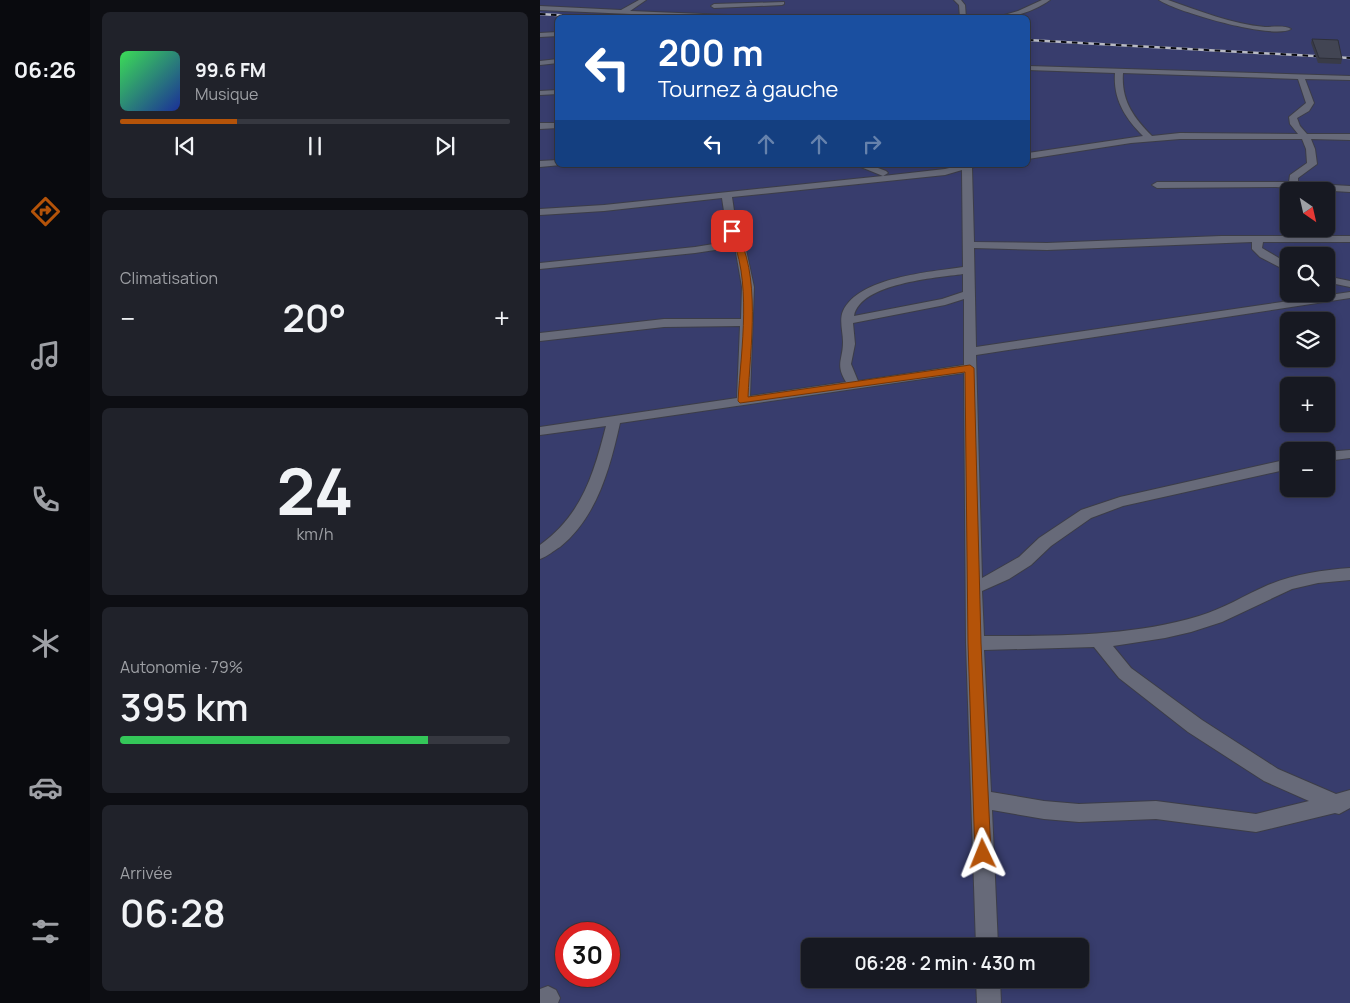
<!DOCTYPE html>
<html lang="fr">
<head>
<meta charset="utf-8">
<style>
	body { margin:0; font-family:Manrope,sans-serif; background:#20222a; color:#f1f3f6; height:100vh; display:flex; flex-direction:column; font-size:19px; white-space:nowrap }
	* { box-sizing:border-box; margin:0 }
	p { font-size:16px; color:#9ea0a5 }
	.icon { flex:none; width:28px; height:28px; fill:none; stroke:currentColor; stroke-width:2; stroke-linecap:round; stroke-linejoin:round }
	.map { position:relative; flex:1; overflow:hidden }
	.panel { display:flex; flex-direction:column; gap:12px; padding:12px; background:#0d0e13; width:450px }
	.panel>* { flex:none }
	.top-card { position:absolute; left:15px; top:15px; width:475px; height:152px; border-radius:8px; box-shadow:0 2px 8px #0003,0 0 0 1px #363840; background:#1a4fa0; color:#fff; overflow:hidden }
	.needle { width:32px; rotate:146deg }
	.tools { position:absolute; left:740px; top:182px; display:grid; gap:10px }
	.tools a { display:grid; place-items:center; width:55px; height:55px; border-radius:8px; background:#171922; box-shadow:0 2px 8px #0003,0 0 0 1px #363840; font-size:25px }
	.speed { position:absolute; left:15px; top:922px; display:flex; gap:10px; font-size:25px; font-weight:700; text-align:center }
	.speed>* { display:grid; place-content:center; width:65px; height:65px; border-radius:50%; background:#171922; box-shadow:0 2px 8px #0003,0 0 0 1px #363840; line-height:1 }
	.speed .limit { border:8px solid #d22; background:#fff; color:#111 }
	.pin { position:absolute; display:grid; place-items:center; width:42px; height:42px; color:#fff; margin:-21px; border-radius:10px; box-shadow:0 2px 8px #0006 }
	.me { position:absolute; width:55px; margin:-28px; rotate:358deg; stroke-linejoin:round; filter:drop-shadow(0 0 4px #0008) }
	.turn { display:flex; align-items:center; gap:18px; height:105px; padding:0 20px; font-size:22px }
	.turn .icon { width:65px; height:65px; stroke-width:2.5 }
	.turn b { display:block; font-size:35px; line-height:42px }
	.lanes { display:flex; align-items:center; height:48px; padding:0 20px; background:#0003; justify-content:center; gap:25px; direction:ltr }
	.lanes .off { opacity:.35 }
	.big { font-size:38px; font-weight:600; line-height:1.1 }
	.panel .widget { flex:1; display:flex; flex-direction:column; justify-content:center; gap:8px; min-width:0; padding:0 18px; border-radius:8px; background:#20222a }
	.panel .dial { align-items:center; gap:0 }
	.dial b { font-size:65px; line-height:1 }
	.song { display:flex; align-items:center; gap:15px }
	.cover { width:60px; height:60px; border-radius:8px; background:linear-gradient(135deg,hsl(130 70% 55%),hsl(230 70% 35%)) }
	.played { height:5px; border-radius:2px; background:linear-gradient(90deg,#b45309 30%,#363840 30%) }
	.keys { display:flex; justify-content:space-around; direction:ltr }
	.heat { display:flex; justify-content:space-between; align-items:center; font-size:28px; direction:ltr }
	.charge { height:8px; border-radius:4px; background:linear-gradient(90deg,#34c759 79%,#363840 0) }
	.trip { position:absolute; left:261px; top:938px; width:288px; height:50px; border-radius:8px; background:#171922; box-shadow:0 2px 8px #0003,0 0 0 1px #363840; font-weight:600; line-height:50px; text-align:center }
	main { display:flex; flex:1; min-height:0 }
	.dock { display:flex; flex-direction:column; width:90px; justify-content:space-around; align-items:center; background:#090a0e; color:#9ea0a5 }
	.dock .icon { width:35px; height:35px }
	.dock .active { color:#b45309 }
	.dock b { font-size:22px; color:#f1f3f6 }
	.map>svg:first-child { display:block }
</style>
</head>
<body>
<main>
<nav class="dock">
<b>06:26</b>
<svg class="icon active" aria-label="directions" viewBox="0 0 24 24"><path d="M12 3l9 9-9 9-9-9zM9 14v-3h6M13 9l2 2-2 2"/></svg>
<svg class="icon" aria-label="music" viewBox="0 0 24 24"><path d="M9 18V5l10-2v13"/><circle cx="6" cy="18" r="3"/><circle cx="16" cy="16" r="3"/></svg>
<svg class="icon" aria-label="phone" viewBox="0 0 24 24"><path d="M5 4h4l2 5-3 2q2 4 5 5l2-3 5 2v4C11 20 4 13 5 4z"/></svg>
<svg class="icon" aria-label="climate" viewBox="0 0 24 24"><path d="M12 3v18M4 7l16 10M4 17L20 7"/></svg>
<svg class="icon" aria-label="car" viewBox="0 0 24 24"><path d="M5 17H2v-5l4-1 3-4h7l3 4 3 1v5h-3M9 17h6M6 11h13"/><circle cx="7" cy="17" r="2"/><circle cx="17" cy="17" r="2"/></svg>
<svg class="icon" aria-label="filters" viewBox="0 0 24 24"><path d="M4 7h16M4 17h16"/><circle cx="9" cy="7" r="2"/><circle cx="15" cy="17" r="2"/></svg>
</nav>
<section class="panel">
<div class="widget">
<div class="song"><i class="cover"></i><div><b>99.6 FM</b><p>Musique</p></div></div>
<div class="played"></div>
<div class="keys"><svg class="icon" aria-label="previous" viewBox="0 0 24 24"><path d="M18 5L8 12l10 7zM5 5v14"/></svg><svg class="icon" aria-label="pause" viewBox="0 0 24 24"><path d="M8 5v14M16 5v14"/></svg><svg class="icon" aria-label="next" viewBox="0 0 24 24"><path d="M6 5l10 7-10 7zM19 5v14"/></svg></div>
</div>
<div class="widget"><p>Climatisation</p>
<div class="heat"><a>−</a><b class="big">20°</b><a>+</a></div>
</div>
<div class="widget dial"><b>24</b><p>km/h</p></div>
<div class="widget"><p>Autonomie · 79%</p><b class="big">395 km</b><div class="charge"></div></div>
<div class="widget"><p>Arrivée</p><b class="big">06:28</b></div>
</section>
<div class="map">
<svg width="810" height="1003" viewBox="0 0 810 1003">
	<rect width="100%" height="100%" fill="#1f212d"/>
	<!-- green -->
	<path fill="#383d6d" fill-rule="evenodd" d="M0 0H810V1003H0ZM18 18H488V165H18ZM749 191H786V229H749ZM749 256H786V294H749ZM749 321H786V359H749ZM749 386H786V424H749ZM749 451H786V489H749ZM26 934H69V976H26ZM270 946H540V979H270Z"/>
	<g fill="none" stroke-linecap="round" stroke-linejoin="round">
		<!-- street casing -->
		<g stroke="#3c3d48" stroke-width="2">
			<g id="street">
				<polygon points="99,0 106,0 90,11 257,18 182,18 0,10 0,6 81,10"/>
				<polygon points="414,0 421,0 425,5 426,18 420,18 419,5"/>
				<path d="M502 0H510C495 11 473 18 454 18L478 11Z"/>
				<path d="M619 0H628C660 11 691 24 725 27 733 27 745 25 751 29 733 40 637 12 619 0Z"/>
				<polygon points="244,2 244,4 242,5 174,8 171,6 174,4"/>
				<polygon points="18,32 18,36 0,37 0,33"/>
				<polygon points="18,59 18,63 0,65 0,61"/>
				<path d="M488 66 810 76V80L765 79 774 103 769 111 757 118 760 126 767 134H810V140L771 139 775 149 777 164 758 178V183L810 186V192L759 189V191H749V188L736 187 617 188 612 185 617 182H749L750 175 767 163 766 149 762 139H640L591 143 488 159V153L603 136C585 118 573 99 575 73L488 70ZM583 73 758 79 766 103 749 117 750 124 758 134 640 133 612 136C593 117 581 100 583 73Z"/>
				<polygon points="18,90 18,94 0,95 0,91"/>
				<polygon points="0,123 18,123 18,128 0,129"/>
				<polygon points="18,160 18,165 21,165 0,167 0,161"/>
				<path d="M316 165H330L346 171 348 173 343 176 405 169 422 165H438L432 168 434 242 507 243 681 236H810V242H723L722 248 749 264V272L720 257 712 249V242L507 250 434 248 436 347 810 292V298L436 355 442 578 479 557 499 538 541 510 580 497 749 459V469L583 506 551 518 511 546 491 565 469 579 442 591 444 636C515 636 589 637 659 616 683 609 705 595 728 585 755 574 782 570 810 568V580L778 583 752 589 682 622 651 632 625 638 573 646 591 668 662 720 738 769 796 794 810 790V808L799 814 795 813 716 832 616 819 539 822 504 819 452 810 458 946H436L426 643 424 373 80 423C70 468 57 517 20 547 13 551 8 556 0 559V545C42 515 54 473 66 426L0 435V427L197 398 200 326 124 327 0 341V333L124 319H201L202 287 195 247 155 253 0 269V263L155 247 192 241 187 231 182 198 64 211 0 215V209L64 205 343 176ZM422 170 423 267C390 272 319 277 303 311 299 320 303 332 303 342 303 360 295 364 306 382L210 396 214 287 205 245 197 231 192 197 405 175ZM423 274V292L402 299 314 316C320 283 396 278 423 274ZM424 299V365L318 381 311 364 315 344 313 323 405 305ZM554 647 579 678 648 732 724 781 769 801 716 814 616 801 539 804 504 801 451 792 444 650Z"/>
				<polygon points="786,276 810,281 810,287 786,282"/>
				<polygon points="810,450 810,458 786,461 786,452"/>
				<polygon points="436,979 460,979 461,1003 437,1003"/>
				<polygon points="8,986 16,990 20,998 18,1003 0,1003 0,989"/>
			</g>
		</g>
		<!-- street -->
		<use href="#street" fill="#676a79" fill-rule="evenodd"/>
		<!-- rail casing -->
		<g stroke="#b8bac3" stroke-width="2.5">
			<g id="rail">
				<polyline points="0,14 66,18"/>
				<polyline points="488,40 810,58"/>
			</g>
		</g>
		<!-- rail -->
		<use href="#rail" stroke="#0a0b11" stroke-width="2" stroke-dasharray="5.5" stroke-linecap="butt"/>
	</g>
	<!-- wall -->
	<polygon fill="#393b47" points="772,39 802,59 801,64 778,63 771,43"/>
	<!-- building -->
	<polygon fill="#424553" stroke="#2e303a" points="772,39 798,40 802,59 779,58"/>
	<!-- route -->
	<path fill="#b45309" stroke="#753606" d="M190 230H195C222 273 210 348 208 397L430 365 434 368 441 643 451 854 449 860 443 862 437 860 435 854 428 643 425 372 200 403 198 401C201 349 213 278 189 231Z"/>
</svg>
<div class="tools">
<a><svg class="needle" viewBox="-14 -14 28 28"><path d="M0-13l5 13h-10z" fill="#e53935"/><path d="M0 13l5-13h-10z" fill="#9ea0a5"/></svg></a>
<a><svg class="icon" aria-label="search" viewBox="0 0 24 24"><circle cx="10" cy="10" r="6"/><path d="M15 15l6 6"/></svg></a>
<a><svg class="icon" aria-label="layers" viewBox="0 0 24 24"><path d="M12 4l9 5-9 5-9-5zM3 14l9 5 9-5"/></svg></a>
<a>+</a>
<a>−</a>
</div>
<div class="speed"><div class="limit">30</div></div>
<div class="pin" style="left:192px;top:231px;background:#d93025"><svg class="icon" aria-label="arrive" viewBox="0 0 24 24"><path d="M6 21V4h12l-3 4 3 4H6"/></svg></div>
<svg class="me" style="left:443px;top:854px" viewBox="-20 -20 40 40"><path d="M0-17L14 15 0 8-14 15z" fill="#b45309" stroke="#fff" stroke-width="4"/></svg>
<div class="trip">06:28 · 2 min · 430 m</div>
<div class="top-card">
<div class="turn"><svg class="icon" aria-label="left" viewBox="0 0 24 24"><path d="M17 20v-9H6M10 6l-5 5 5 5"/></svg><div><b>200 m</b>Tournez à gauche</div></div>
<div class="lanes"><svg class="icon" aria-label="left" viewBox="0 0 24 24"><path d="M17 20v-9H6M10 6l-5 5 5 5"/></svg><svg class="icon off" aria-label="ahead" viewBox="0 0 24 24"><path d="M12 20V5M6 11l6-6 6 6"/></svg><svg class="icon off" aria-label="ahead" viewBox="0 0 24 24"><path d="M12 20V5M6 11l6-6 6 6"/></svg><svg class="icon off" aria-label="right" viewBox="0 0 24 24"><path d="M7 20v-9h11M14 6l5 5-5 5"/></svg></div>
</div>
</div>
</main>
</body>
</html>
